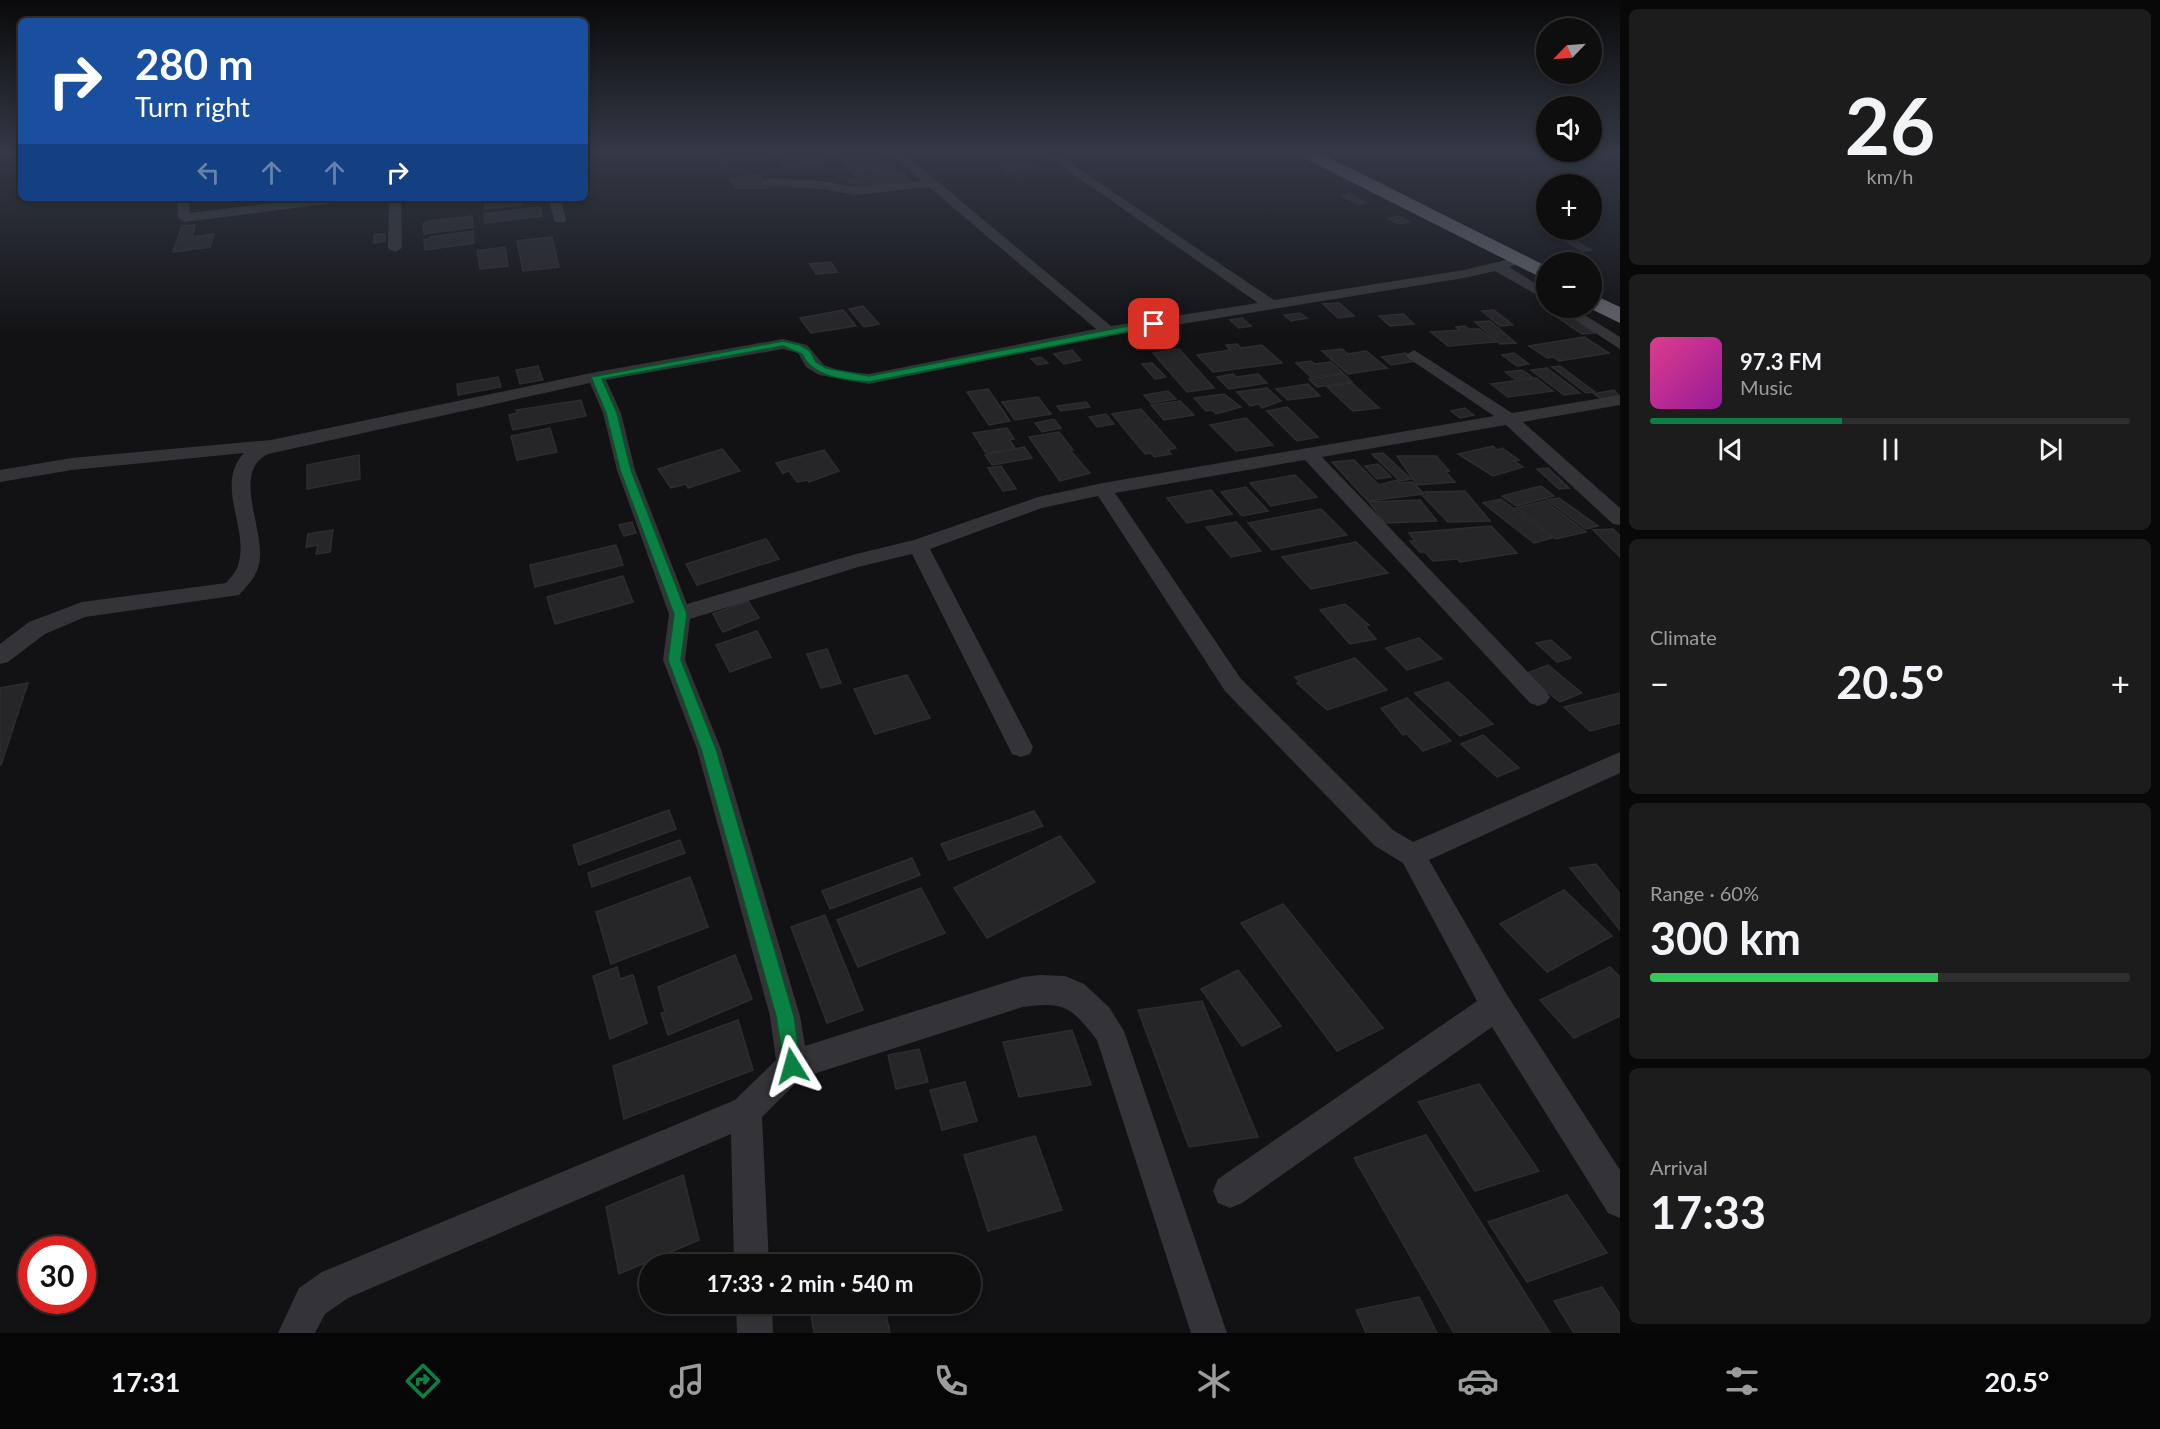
<!DOCTYPE html>
<html lang="en">
<head>
<meta charset="utf-8">
<style>
	body { margin:0; font-family:Lato,sans-serif; background:#1c1c1d; color:#f1f3f6; height:100vh; display:flex; flex-direction:column; font-size:22px; white-space:nowrap }
	* { box-sizing:border-box; margin:0 }
	p { font-size:20px; color:#9b9c9e }
	.icon { flex:none; width:33px; height:33px; fill:none; stroke:currentColor; stroke-width:2; stroke-linecap:round; stroke-linejoin:round }
	.map { position:relative; flex:1; overflow:hidden }
	.panel { display:flex; flex-direction:column; gap:9px; padding:9px; background:#080808; width:540px }
	.panel>* { flex:none }
	.hud { position:absolute; left:18px; top:18px; width:570px; height:183px; border-radius:9px; box-shadow:0 3px 9px #0003,0 0 0 2px #2e2e2f; background:#1a4fa0; color:#fff; overflow:hidden }
	.needle { width:39px; rotate:245deg }
	.tools { position:absolute; left:1536px; top:18px; display:grid; gap:12px }
	.tools a { display:grid; place-items:center; width:66px; height:66px; border-radius:50%; background:#0e0e0f; box-shadow:0 3px 9px #0003,0 0 0 2px #2e2e2f; font-size:30px }
	.speed { position:absolute; left:18px; top:1236px; display:flex; gap:12px; font-size:30px; font-weight:700; text-align:center }
	.speed>* { display:grid; place-content:center; width:78px; height:78px; border-radius:50%; background:#0e0e0f; box-shadow:0 3px 9px #0003,0 0 0 2px #2e2e2f; line-height:1 }
	.speed .limit { border:9px solid #d22; background:#fff; color:#111 }
	.pin { position:absolute; display:grid; place-items:center; width:51px; height:51px; color:#fff; margin:-26px; border-radius:12px; box-shadow:0 3px 9px #0006 }
	.me { position:absolute; width:66px; margin:-33px; rotate:352deg; stroke-linejoin:round; filter:drop-shadow(0 0 4px #0008) }
	.turn { display:flex; align-items:center; gap:21px; height:126px; padding:0 18px; font-size:27px }
	.turn .icon { width:78px; height:78px; stroke-width:2.5 }
	.turn b { display:block; font-size:42px; line-height:51px }
	.lanes { display:flex; align-items:center; height:57px; padding:0 18px; background:#0003; justify-content:center; gap:30px; direction:ltr }
	.lanes .off { opacity:.35 }
	.big { font-size:45px; font-weight:700; line-height:1.1 }
	.panel .widget { flex:1; display:flex; flex-direction:column; justify-content:center; gap:9px; min-width:0; padding:0 21px; border-radius:9px; background:#1c1c1d }
	.panel .dial { align-items:center; gap:0 }
	.dial b { font-size:78px; line-height:1 }
	.song { display:flex; align-items:center; gap:18px }
	.cover { width:72px; height:72px; border-radius:9px; background:linear-gradient(135deg,hsl(330 70% 55%),hsl(300 70% 35%)) }
	.played { height:6px; border-radius:3px; background:linear-gradient(90deg,#0b8043 40%,#2e2e2f 40%) }
	.keys { display:flex; justify-content:space-around; direction:ltr }
	.heat { display:flex; justify-content:space-between; align-items:center; font-size:33px; direction:ltr }
	.charge { height:9px; border-radius:4px; background:linear-gradient(90deg,#34c759 60%,#2e2e2f 0) }
	.trip { position:absolute; left:639px; top:1254px; width:342px; height:60px; border-radius:30px; background:#0e0e0f; box-shadow:0 3px 9px #0003,0 0 0 2px #2e2e2f; font-weight:700; line-height:60px; text-align:center }
	.tabs { display:flex; height:96px; justify-content:space-around; align-items:center; background:#060606; color:#9b9c9e }
	.tabs .icon { width:42px; height:42px }
	.tabs .on { color:#0b8043 }
	.tabs b { font-size:27px; color:#f1f3f6 }
	main { display:flex; flex:1; min-height:0 }
	.map>svg:first-child { display:block }
</style>
</head>
<body>
<main>
<div class="map">
<svg width="1620" height="1333" viewBox="0 0 1620 1333">
	<rect width="100%" height="100%" fill="#121214"/>
	<!-- building -->
	<g fill="#262528" stroke="#2d2c30" stroke-width="1.5">
		<polygon points="767,151 771,159 722,163 719,153"/>
		<polygon points="1405,151 1423,151 1433,155 1420,158"/>
		<polygon points="873,153 878,159 846,163 841,156"/>
		<polygon points="816,154 824,163 785,168 780,159"/>
		<polygon points="884,162 892,164 897,170 853,175 846,166"/>
		<polygon points="1029,162 1036,166 1008,172 1001,167"/>
		<polygon points="902,172 912,183 855,190 847,179"/>
		<polygon points="760,175 768,188 736,188 730,179"/>
		<polygon points="1349,194 1366,203 1359,205 1342,196"/>
		<polygon points="428,198 463,198 428,202"/>
		<polygon points="521,198 522,205 485,209 484,200"/>
		<polygon points="540,207 542,216 485,223 484,214"/>
		<polygon points="472,216 473,227 424,234 423,224 429,221"/>
		<polygon points="1398,216 1409,222 1399,224 1388,219"/>
		<polygon points="195,225 192,237 214,234 210,247 173,252 182,226"/>
		<polygon points="473,231 474,243 425,250 424,240 431,239 430,237"/>
		<polygon points="385,234 385,241 374,243 374,235"/>
		<polygon points="552,237 559,267 523,271 517,241"/>
		<polygon points="1570,238 1591,250 1583,251 1562,239"/>
		<polygon points="505,247 508,266 480,269 477,251"/>
		<polygon points="831,262 837,272 816,274 810,264"/>
		<polygon points="1339,303 1354,316 1338,318 1323,304"/>
		<polygon points="863,306 879,324 864,327 849,309"/>
		<polygon points="1553,308 1565,316 1570,316 1596,333 1582,334 1545,309"/>
		<polygon points="843,310 856,326 811,333 800,318"/>
		<polygon points="1494,310 1513,325 1500,326 1482,311"/>
		<polygon points="1300,313 1307,318 1291,321 1284,315"/>
		<polygon points="1403,314 1414,324 1390,326 1379,316"/>
		<polygon points="1242,318 1251,326 1239,328 1230,320"/>
		<polygon points="1490,321 1516,343 1500,344 1475,322"/>
		<polygon points="1465,326 1469,329 1479,329 1496,342 1448,346 1431,332 1460,330 1456,327"/>
		<polygon points="1167,329 1178,341 1150,344 1140,332"/>
		<polygon points="1584,337 1609,353 1559,361 1553,357 1547,358 1529,346"/>
		<polygon points="1237,344 1241,348 1262,345 1282,363 1213,372 1197,355 1230,350 1226,345"/>
		<polygon points="1179,349 1214,388 1187,392 1153,353"/>
		<polygon points="1342,349 1348,354 1366,351 1387,368 1348,374 1322,351"/>
		<polygon points="1072,350 1081,360 1064,364 1054,354"/>
		<polygon points="1406,353 1416,361 1391,365 1382,357"/>
		<polygon points="1514,353 1529,364 1517,366 1502,355"/>
		<polygon points="1041,357 1048,363 1038,365 1031,359"/>
		<polygon points="1311,361 1315,364 1331,362 1343,373 1311,377 1296,363"/>
		<polygon points="1152,363 1166,377 1155,379 1142,364"/>
		<polygon points="538,366 543,380 520,384 516,370"/>
		<polygon points="1560,366 1595,392 1586,393 1552,367"/>
		<polygon points="1547,368 1580,393 1564,395 1531,370"/>
		<polygon points="1522,370 1532,377 1515,379 1505,372"/>
		<polygon points="1233,374 1236,377 1258,374 1267,383 1229,389 1217,377"/>
		<polygon points="1344,374 1352,382 1317,387 1309,379"/>
		<polygon points="498,377 501,387 458,395 457,384"/>
		<polygon points="1536,378 1553,391 1508,397 1491,384"/>
		<polygon points="1352,383 1379,408 1353,411 1327,387"/>
		<polygon points="1308,384 1320,396 1288,400 1276,389"/>
		<polygon points="1267,388 1281,401 1262,408 1259,404 1250,406 1237,392"/>
		<polygon points="988,389 1010,421 989,425 967,392"/>
		<polygon points="1614,390 1620,397 1603,400 1594,394"/>
		<polygon points="1168,391 1176,399 1151,403 1144,395"/>
		<polygon points="1224,394 1241,407 1216,414 1212,410 1206,411 1194,398"/>
		<polygon points="1038,397 1051,414 1015,420 1002,402"/>
		<polygon points="581,400 586,416 513,430 509,415 517,413 516,410"/>
		<polygon points="1180,401 1194,415 1164,420 1151,405"/>
		<polygon points="1086,402 1090,407 1061,411 1057,406"/>
		<polygon points="1287,407 1318,437 1297,441 1267,411"/>
		<polygon points="1465,408 1474,415 1460,418 1451,411"/>
		<polygon points="1141,409 1176,448 1168,450 1171,454 1154,457 1151,453 1145,454 1112,414"/>
		<polygon points="1106,414 1114,424 1097,427 1089,417"/>
		<polygon points="1246,418 1273,445 1236,451 1210,425"/>
		<polygon points="1054,419 1061,428 1042,432 1035,423"/>
		<polygon points="550,428 557,452 517,460 511,436"/>
		<polygon points="1007,428 1014,439 1009,440 1016,449 986,453 973,433"/>
		<polygon points="1059,432 1073,450 1070,450 1090,473 1060,481 1029,437"/>
		<polygon points="1493,446 1497,450 1502,448 1519,460 1514,461 1523,467 1493,476 1458,454"/>
		<polygon points="1024,447 1032,458 992,465 985,455"/>
		<polygon points="722,449 740,471 688,488 686,484 671,488 658,469"/>
		<polygon points="824,450 839,471 809,482 808,480 797,482 789,471 783,473 776,463"/>
		<polygon points="1383,453 1411,479 1400,481 1372,454"/>
		<polygon points="359,455 360,479 307,489 307,465"/>
		<polygon points="1397,456 1436,456 1449,471 1445,471 1455,482 1417,485"/>
		<polygon points="1354,460 1379,485 1397,480 1400,483 1412,482 1424,494 1368,501 1332,462"/>
		<polygon points="1378,464 1391,477 1377,479 1365,466"/>
		<polygon points="1001,466 1016,489 1003,491 988,468"/>
		<polygon points="1548,468 1569,488 1559,489 1537,469"/>
		<polygon points="1295,475 1317,497 1271,506 1250,483"/>
		<polygon points="1541,486 1554,496 1516,506 1502,496"/>
		<polygon points="1246,487 1268,511 1242,516 1221,492"/>
		<polygon points="1211,490 1232,514 1187,523 1167,498"/>
		<polygon points="1465,491 1490,521 1448,522 1423,496 1428,496 1425,492"/>
		<polygon points="1559,498 1598,526 1586,529 1547,500"/>
		<polygon points="1501,499 1552,538 1534,543 1483,503"/>
		<polygon points="1420,500 1437,521 1385,523 1369,502"/>
		<polygon points="1545,501 1586,532 1556,539 1516,508"/>
		<polygon points="1321,509 1347,535 1272,550 1248,523"/>
		<polygon points="632,522 636,533 624,536 619,525"/>
		<polygon points="1236,522 1261,551 1231,557 1206,527"/>
		<polygon points="1491,526 1517,553 1460,562 1457,559 1433,561 1425,552 1420,552 1410,541 1415,541 1409,533"/>
		<polygon points="1613,529 1620,536 1620,557 1593,530"/>
		<polygon points="333,530 330,552 316,554 318,545 306,547 308,534"/>
		<polygon points="766,539 779,559 697,585 686,564"/>
		<polygon points="1356,542 1388,573 1311,589 1282,557"/>
		<polygon points="616,545 623,565 535,587 530,565"/>
		<polygon points="623,576 633,602 555,624 547,597"/>
		<polygon points="748,601 759,618 723,632 713,614"/>
		<polygon points="1345,604 1369,625 1365,626 1376,639 1350,644 1320,610"/>
		<polygon points="757,631 771,657 730,672 716,645"/>
		<polygon points="1419,638 1442,659 1407,670 1386,648"/>
		<polygon points="1551,640 1571,658 1557,662 1536,643"/>
		<polygon points="827,649 841,683 821,688 807,654"/>
		<polygon points="1355,658 1387,690 1327,710 1297,683 1300,682 1295,677"/>
		<polygon points="1548,665 1582,693 1560,702 1525,674"/>
		<polygon points="907,675 930,718 875,734 854,689"/>
		<polygon points="1448,682 1493,724 1460,736 1415,693"/>
		<polygon points="28,683 1,765 0,765 0,688"/>
		<polygon points="1620,693 1620,723 1590,731 1564,707"/>
		<polygon points="1407,698 1451,741 1423,751 1407,734 1403,735 1381,708"/>
		<polygon points="1483,735 1519,768 1497,777 1461,744"/>
		<polygon points="669,810 676,829 579,865 573,845"/>
		<polygon points="1034,811 1043,826 949,860 941,844"/>
		<polygon points="1060,836 1095,882 987,938 954,888"/>
		<polygon points="680,840 685,853 592,887 588,873"/>
		<polygon points="912,858 920,875 830,909 822,891"/>
		<polygon points="1596,864 1620,894 1620,930 1570,868"/>
		<polygon points="690,877 708,927 611,964 596,912"/>
		<polygon points="921,888 945,933 858,967 837,920"/>
		<polygon points="1564,890 1612,936 1547,972 1500,924"/>
		<polygon points="1283,904 1383,1028 1337,1051 1241,923"/>
		<polygon points="825,915 863,1010 827,1023 791,927"/>
		<polygon points="735,955 752,999 668,1035 661,1013 665,1012 658,987"/>
		<polygon points="617,967 620,979 633,975 647,1023 610,1039 593,976"/>
		<polygon points="1610,967 1620,977 1620,1016 1574,1038 1540,1000"/>
		<polygon points="1238,970 1281,1026 1242,1046 1201,989"/>
		<polygon points="1202,1001 1258,1137 1189,1147 1138,1010"/>
		<polygon points="738,1020 753,1070 624,1119 613,1066"/>
		<polygon points="1072,1030 1091,1085 1019,1097 1003,1042"/>
		<polygon points="919,1049 928,1082 896,1089 888,1055"/>
		<polygon points="965,1082 977,1121 942,1130 930,1090"/>
		<polygon points="1479,1084 1539,1171 1475,1191 1418,1102"/>
		<polygon points="1426,1135 1550,1333 1454,1333 1354,1158"/>
		<polygon points="1035,1136 1062,1210 988,1231 964,1155"/>
		<polygon points="683,1175 699,1240 619,1274 606,1207"/>
		<polygon points="1567,1195 1607,1253 1527,1282 1488,1222"/>
		<polygon points="1602,1287 1620,1314 1620,1333 1574,1333 1554,1301"/>
		<polygon points="1419,1297 1437,1333 1366,1333 1356,1310"/>
		<polygon points="856,1304 884,1304 890,1333 814,1333 811,1314"/>
	</g>
	<g fill="none" stroke-linecap="round" stroke-linejoin="round">
		<!-- minor -->
		<g fill="#343438" fill-rule="evenodd">
			<path d="M888 151H901L1111 326 1258 303 1040 151H1052L1274 300 1464 270 1523 256 1530 260 1509 267 1546 290V300L1495 271 1464 278 1108 336 869 384 819 375 806 367 798 353 783 349 606 380 621 413 635 470 687 604 856 554 914 540 1038 497 1103 483 1494 416 1408 358 1406 355 1414 350 1512 413 1620 395V405L1523 422 1620 508V525L1613 524 1506 425 1322 457 1546 691 1550 697 1546 703 1538 706 1530 703 1305 460 1115 493 1241 679 1393 830 1413 842 1620 752V773L1429 860 1507 995 1620 1170V1218L1608 1213 1492 1027 1242 1203 1230 1208 1218 1203 1213 1191 1218 1179 1477 1001 1403 863 1375 846 1225 691 1098 496 1042 508 930 549 1033 747 1030 754 1021 757 1012 754 912 554 858 567 690 619 685 660 721 749 800 1016 805 1046 1023 977 1040 975 1065 976 1084 984 1109 1007 1124 1031 1227 1333H1191L1097 1040C1071 1007 1065 1001 1023 1007L801 1078 762 1117 769 1264H734L731 1134 348 1298 325 1314 315 1333H278L299 1288 322 1272 735 1100 776 1060 770 1016 697 749 663 660 669 614 617 470 603 413 590 383 268 454C229 473 269 534 258 568 255 578 246 587 239 595L85 617 45 634 8 662 0 664V644L29 622 82 602 226 583C229 579 235 574 237 568 252 531 213 486 244 453L72 470 0 482V470L72 458 271 440 596 372 783 339 807 345 824 365 840 371 869 374 1096 329 929 187 855 195 822 189 767 186 761 182 767 178 822 181 855 187 922 181Z"/>
			<polygon points="177,198 189,198 190,213 312,198 348,198 342,202 184,222 178,218"/>
			<polygon points="389,198 401,198 402,248 395,252 388,248"/>
			<polygon points="548,198 560,198 566,219 565,222 555,222"/>
			<polygon points="1557,308 1573,308 1620,337 1620,349"/>
			<polygon points="736,1304 772,1304 773,1333 737,1333"/>
		</g>
		<!-- highway -->
		<g fill="#606269" fill-rule="evenodd">
			<polygon points="1296,151 1316,151 1546,266 1546,280 1298,155"/>
			<polygon points="1592,294 1620,307 1620,323 1589,308"/>
		</g>
	</g>
	<!-- sky -->
	<linearGradient id="sky" x2="0" y2="1"><stop stop-color="#0a0a0b"/><stop offset="0.45" stop-color="#333945"/><stop offset="1" stop-color="#333945" stop-opacity="0"/></linearGradient>
	<rect width="1620" height="337" fill="url(#sky)"/>
	<!-- route -->
	<path fill="#0b8043" stroke="#07532c" stroke-width="1.5" d="M1154 321 1159 324 1158 326 869 382C846 380 813 378 802 354L783 346 602 379 617 413 631 470 687 614 681 660 716 749 794 1016 801 1066 798 1073 792 1076 785 1073 776 1016 701 749 668 660 674 614 620 470 606 413 591 377 783 341 800 345 810 351 816 362 826 368 869 376Z"/>
</svg>
<div class="tools">
<a><svg class="needle" viewBox="-14 -14 28 28"><path d="M0-13l5 13h-10z" fill="#e53935"/><path d="M0 13l5-13h-10z" fill="#9b9c9e"/></svg></a>
<a><svg class="icon" aria-label="sound" viewBox="0 0 24 24"><path d="M4 9h4l5-4v14l-5-4H4zM17 9q2 3 0 6"/></svg></a>
<a>+</a>
<a>−</a>
</div>
<div class="speed"><div class="limit">30</div></div>
<div class="pin" style="left:1154px;top:324px;background:#d93025"><svg class="icon" aria-label="arrive" viewBox="0 0 24 24"><path d="M6 21V4h12l-3 4 3 4H6"/></svg></div>
<svg class="me" style="left:792px;top:1066px" viewBox="-20 -20 40 40"><path d="M0-17L14 15 0 8-14 15z" fill="#0b8043" stroke="#fff" stroke-width="4"/></svg>
<div class="trip">17:33 · 2 min · 540 m</div>
<div class="hud">
<div class="turn"><svg class="icon" aria-label="right" viewBox="0 0 24 24"><path d="M7 20v-9h11M14 6l5 5-5 5"/></svg><div><b>280 m</b>Turn right</div></div>
<div class="lanes"><svg class="icon off" aria-label="left" viewBox="0 0 24 24"><path d="M17 20v-9H6M10 6l-5 5 5 5"/></svg><svg class="icon off" aria-label="ahead" viewBox="0 0 24 24"><path d="M12 20V5M6 11l6-6 6 6"/></svg><svg class="icon off" aria-label="ahead" viewBox="0 0 24 24"><path d="M12 20V5M6 11l6-6 6 6"/></svg><svg class="icon" aria-label="right" viewBox="0 0 24 24"><path d="M7 20v-9h11M14 6l5 5-5 5"/></svg></div>
</div>
</div>
<section class="panel">
<div class="widget dial"><b>26</b><p>km/h</p></div>
<div class="widget">
<div class="song"><i class="cover"></i><div><b>97.3 FM</b><p>Music</p></div></div>
<div class="played"></div>
<div class="keys"><svg class="icon" aria-label="previous" viewBox="0 0 24 24"><path d="M18 5L8 12l10 7zM5 5v14"/></svg><svg class="icon" aria-label="pause" viewBox="0 0 24 24"><path d="M8 5v14M16 5v14"/></svg><svg class="icon" aria-label="next" viewBox="0 0 24 24"><path d="M6 5l10 7-10 7zM19 5v14"/></svg></div>
</div>
<div class="widget"><p>Climate</p>
<div class="heat"><a>−</a><b class="big">20.5°</b><a>+</a></div>
</div>
<div class="widget"><p>Range · 60%</p><b class="big">300 km</b><div class="charge"></div></div>
<div class="widget"><p>Arrival</p><b class="big">17:33</b></div>
</section>
</main>
<nav class="tabs">
<b>17:31</b>
<svg class="icon on" aria-label="directions" viewBox="0 0 24 24"><path d="M12 3l9 9-9 9-9-9zM9 14v-3h6M13 9l2 2-2 2"/></svg>
<svg class="icon" aria-label="music" viewBox="0 0 24 24"><path d="M9 18V5l10-2v13"/><circle cx="6" cy="18" r="3"/><circle cx="16" cy="16" r="3"/></svg>
<svg class="icon" aria-label="phone" viewBox="0 0 24 24"><path d="M5 4h4l2 5-3 2q2 4 5 5l2-3 5 2v4C11 20 4 13 5 4z"/></svg>
<svg class="icon" aria-label="climate" viewBox="0 0 24 24"><path d="M12 3v18M4 7l16 10M4 17L20 7"/></svg>
<svg class="icon" aria-label="car" viewBox="0 0 24 24"><path d="M5 17H2v-5l4-1 3-4h7l3 4 3 1v5h-3M9 17h6M6 11h13"/><circle cx="7" cy="17" r="2"/><circle cx="17" cy="17" r="2"/></svg>
<svg class="icon" aria-label="filters" viewBox="0 0 24 24"><path d="M4 7h16M4 17h16"/><circle cx="9" cy="7" r="2"/><circle cx="15" cy="17" r="2"/></svg>
<b>20.5°</b>
</nav>
</body>
</html>
